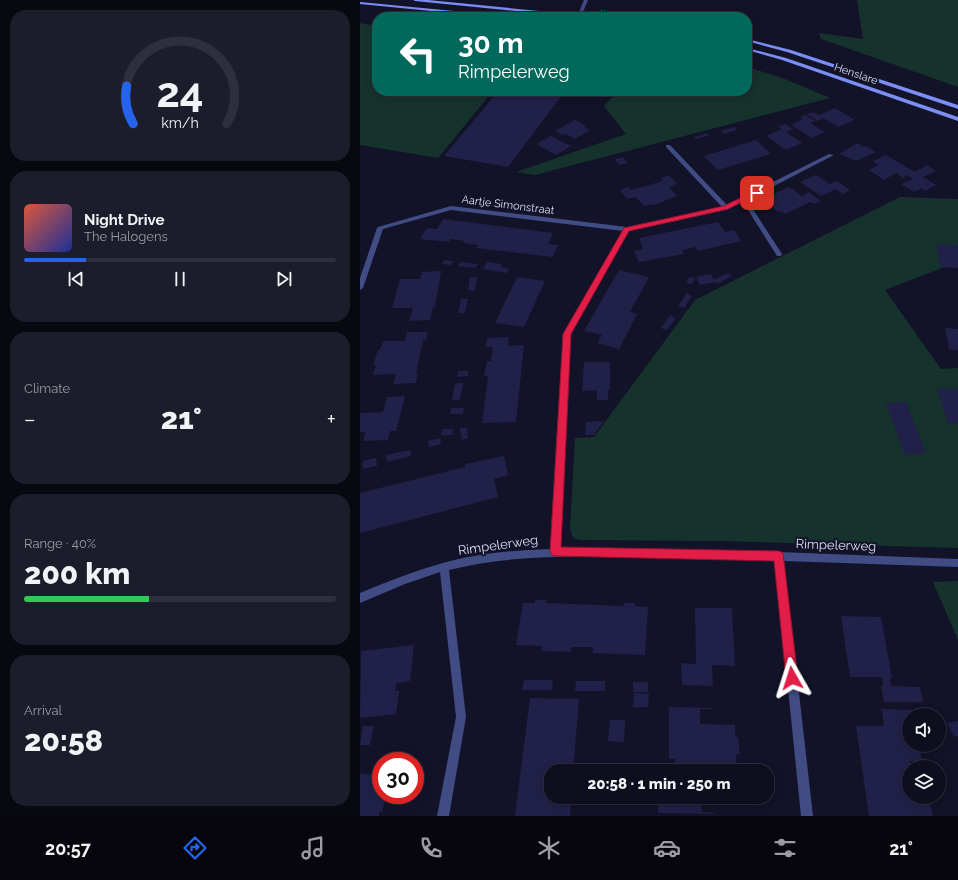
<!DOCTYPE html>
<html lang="en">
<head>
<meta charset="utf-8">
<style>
	body { margin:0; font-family:Raleway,sans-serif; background:#1c1c2b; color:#f1f3f6; height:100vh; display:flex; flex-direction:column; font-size:15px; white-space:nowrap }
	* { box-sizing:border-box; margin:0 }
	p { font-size:13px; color:#9b9ca4 }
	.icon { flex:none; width:22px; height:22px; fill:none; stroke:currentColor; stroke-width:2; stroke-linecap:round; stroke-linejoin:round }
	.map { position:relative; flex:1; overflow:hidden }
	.panel { display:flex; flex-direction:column; gap:10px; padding:10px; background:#080810; width:360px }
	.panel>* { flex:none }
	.guide { position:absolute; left:12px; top:12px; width:380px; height:84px; border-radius:16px; box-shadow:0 2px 10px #0003,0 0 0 1px #2e2e3c; background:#00695c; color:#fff; overflow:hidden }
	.controls { position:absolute; left:542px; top:708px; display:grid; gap:8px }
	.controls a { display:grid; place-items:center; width:44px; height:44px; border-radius:50%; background:#0e0e1e; box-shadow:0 2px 10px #0003,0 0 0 1px #2e2e3c; font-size:20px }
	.speed { position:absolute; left:12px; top:752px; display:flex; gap:8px; font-size:20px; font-weight:700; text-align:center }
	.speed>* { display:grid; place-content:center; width:52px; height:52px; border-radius:50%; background:#0e0e1e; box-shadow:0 2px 10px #0003,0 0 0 1px #2e2e3c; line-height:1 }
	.speed .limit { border:6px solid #d22; background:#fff; color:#111 }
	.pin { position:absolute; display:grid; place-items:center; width:34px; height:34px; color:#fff; margin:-17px; border-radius:8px; box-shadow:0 2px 6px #0006 }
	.me { position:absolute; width:44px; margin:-22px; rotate:354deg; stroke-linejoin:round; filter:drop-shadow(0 0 3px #0008) }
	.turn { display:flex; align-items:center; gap:14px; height:84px; padding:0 20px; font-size:18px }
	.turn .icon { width:52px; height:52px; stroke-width:2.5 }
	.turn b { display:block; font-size:28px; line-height:34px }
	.big { font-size:30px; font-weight:800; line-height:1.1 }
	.panel .tile { flex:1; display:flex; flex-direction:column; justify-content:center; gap:6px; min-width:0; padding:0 14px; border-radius:16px; background:#1c1c2b }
	.panel .dial { align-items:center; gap:0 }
	.dial svg { height:104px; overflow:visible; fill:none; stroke:#2e2e3c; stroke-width:7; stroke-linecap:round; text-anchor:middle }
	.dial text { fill:#f1f3f6; stroke:none }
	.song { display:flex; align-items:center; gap:12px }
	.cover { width:48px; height:48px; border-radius:6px; background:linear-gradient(135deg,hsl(10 70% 55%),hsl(230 70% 35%)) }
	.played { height:4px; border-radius:2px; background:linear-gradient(90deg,#2563eb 20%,#2e2e3c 20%) }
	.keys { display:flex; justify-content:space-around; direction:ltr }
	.heat { display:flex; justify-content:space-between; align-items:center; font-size:22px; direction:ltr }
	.charge { height:6px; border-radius:3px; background:linear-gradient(90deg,#34c759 40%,#2e2e3c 0) }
	.trip { position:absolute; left:184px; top:764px; width:230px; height:40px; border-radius:16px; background:#0e0e1e; box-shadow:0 2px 10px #0003,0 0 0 1px #2e2e3c; font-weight:800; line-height:40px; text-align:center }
	.tabs { display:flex; height:64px; justify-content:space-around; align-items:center; background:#06060c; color:#9b9ca4 }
	.tabs .icon { width:28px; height:28px }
	.tabs .on { color:#2563eb }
	.tabs b { font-size:18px; color:#f1f3f6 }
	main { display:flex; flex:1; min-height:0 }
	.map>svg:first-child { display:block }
</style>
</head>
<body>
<main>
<section class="panel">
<div class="tile dial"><svg viewBox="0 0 100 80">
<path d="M14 69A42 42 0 1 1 86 69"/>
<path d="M14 69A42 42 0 0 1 9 40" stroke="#2563eb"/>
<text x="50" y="56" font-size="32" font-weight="700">24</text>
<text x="50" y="72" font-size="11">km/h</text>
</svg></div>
<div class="tile">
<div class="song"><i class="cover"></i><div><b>Night Drive</b><p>The Halogens</p></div></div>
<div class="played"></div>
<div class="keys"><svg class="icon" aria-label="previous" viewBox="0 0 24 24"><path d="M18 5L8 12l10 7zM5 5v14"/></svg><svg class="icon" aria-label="pause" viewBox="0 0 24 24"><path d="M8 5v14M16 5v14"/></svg><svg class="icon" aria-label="next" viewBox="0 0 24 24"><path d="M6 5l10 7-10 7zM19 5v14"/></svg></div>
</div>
<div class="tile"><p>Climate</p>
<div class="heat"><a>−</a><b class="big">21°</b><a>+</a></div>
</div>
<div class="tile"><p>Range · 40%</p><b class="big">200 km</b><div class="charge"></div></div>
<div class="tile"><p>Arrival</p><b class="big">20:58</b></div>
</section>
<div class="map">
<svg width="598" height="816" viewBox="0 0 598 816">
	<rect width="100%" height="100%" fill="#121328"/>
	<!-- green -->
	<g fill="#16322c">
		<polygon points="497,0 598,0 598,87 461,39 459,33 503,39"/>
		<polygon points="0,23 17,26 17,91 133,91 78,158 0,145"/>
		<path d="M387 67 425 79 470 98 175 175 156 172 266 134 244 106 254 95C262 96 271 99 275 91H387Z"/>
		<path d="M540 197 598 199V267L587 266 525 290 581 369 598 368V548L360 541 221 540C213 539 211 535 210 527L215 438 234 437 335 300Z"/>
		<polygon points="598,581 598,640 573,582"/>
	</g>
	<!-- building -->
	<g fill="#212048">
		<polygon points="136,91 205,91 148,167 84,156 135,95 133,95"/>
		<polygon points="475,108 495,120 478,127 463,118 457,121 447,114 453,112 459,115"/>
		<polygon points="445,115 456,121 450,123 465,132 452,138 431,125 443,119 440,117"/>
		<polygon points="215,120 227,126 224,127 230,130 215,139 206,134 203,135 195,131"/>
		<polygon points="425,124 433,129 426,132 442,143 426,150 406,136 422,129 418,127"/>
		<polygon points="374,127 377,130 364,134 361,131"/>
		<polygon points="347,133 350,135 336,139 334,137"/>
		<polygon points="191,136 211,146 196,155 176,144"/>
		<polygon points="396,140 411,154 358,170 344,156"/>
		<polygon points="497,143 503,147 506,146 516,152 496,161 479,154"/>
		<polygon points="526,155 555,172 567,165 576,171 563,177 576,185 565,191 562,188 554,192 541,184 553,179 547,175 543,178 536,173 524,180 509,170 518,165 513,161"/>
		<polygon points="263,157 267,163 259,165 255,159"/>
		<polygon points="309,175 317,184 309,187 317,196 294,205 293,204 284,206 276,197 267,199 260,190 269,187 271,190 303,181 301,178"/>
		<polygon points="456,175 470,184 477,181 490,190 483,194 476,189 461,196 440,182"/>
		<polygon points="429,187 442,196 449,192 461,201 454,204 450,202 425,214 421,211 418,212 401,200"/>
		<polygon points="83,219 193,233 188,244 198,245 193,257 116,248 118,245 103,243 104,241 90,239 89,242 60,239 67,228 77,229"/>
		<polygon points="358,222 365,232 374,230 381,241 338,251 336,247 322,250 324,254 279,262 274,251 283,249 279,238"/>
		<polygon points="577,244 598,246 598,268 580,267"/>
		<polygon points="84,260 93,261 91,265 82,264"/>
		<polygon points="100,262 118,264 115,268 98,266"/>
		<polygon points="127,262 142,264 140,267 149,269 147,273 123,269"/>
		<polygon points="259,270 289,277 270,312 277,314 259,349 237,343 242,335 224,331"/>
		<polygon points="81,271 75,307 73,307 70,320 49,321 53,308 32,308 40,279 60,279 62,272"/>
		<polygon points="368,273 372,276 357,284 356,282 340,285 336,277 351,274 354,280"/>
		<polygon points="110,277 117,277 115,290 108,290"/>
		<polygon points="157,277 185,281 164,327 135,323"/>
		<polygon points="329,277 335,278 332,284 326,283"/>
		<polygon points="327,293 332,296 324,308 318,306"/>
		<polygon points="101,299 108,299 105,313 98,313"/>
		<polygon points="310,315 316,318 307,330 301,328"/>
		<polygon points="585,328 598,329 598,350 589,349"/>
		<polygon points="47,332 68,332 66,340 63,340 56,374 58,373 56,383 33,384 36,374 13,375 16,365 13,365 18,350 20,350 23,341 45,341"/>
		<polygon points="149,337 148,346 164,345 156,422 122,423 128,376 124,376 127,361 131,361 133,347 126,347 127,338"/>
		<polygon points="224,362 250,362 250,390 248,390 248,400 237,400 237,390 222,391"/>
		<polygon points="98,371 108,371 108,376 97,377"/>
		<polygon points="95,383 103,383 100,400 92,400"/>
		<polygon points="577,389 598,389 598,423 588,424"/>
		<polygon points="45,396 36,431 30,431 28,440 3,441 6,432 0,432 0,413 23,412 27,397"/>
		<polygon points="546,402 566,453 545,455 526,403"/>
		<polygon points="91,408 104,408 103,414 90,414"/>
		<polygon points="244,421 234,435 225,435 226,422"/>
		<polygon points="100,428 107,428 108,438 102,440"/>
		<polygon points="82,429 93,429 92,435 81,435"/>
		<polygon points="80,438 81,444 69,447 68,441"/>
		<polygon points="50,450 51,456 27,462 26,455"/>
		<polygon points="144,456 148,475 134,479 138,497 0,533 0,493 105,467 105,464"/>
		<polygon points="16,458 17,466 3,469 3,461"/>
		<polygon points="175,600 186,600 186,603 263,606 264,603 275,603 275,606 288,607 285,655 233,653 233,647 211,647 211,652 182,651 182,646 156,645 163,603 175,603"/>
		<polygon points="335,608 372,608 375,666 352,665 353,686 322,685 321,663 336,664"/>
		<polygon points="481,616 521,617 532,678 530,678 531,686 560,687 563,702 524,702 521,686 523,686 522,677 490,677"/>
		<polygon points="54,645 50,681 36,683 35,691 39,691 36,714 0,718 1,651"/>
		<polygon points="164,680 193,680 192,690 162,690"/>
		<polygon points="216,681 245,681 245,691 215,691"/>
		<rect x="273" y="682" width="15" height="10"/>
		<polygon points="274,693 289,694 288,707 273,707"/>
		<polygon points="170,698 219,699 213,771 191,771 191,797 211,797 210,816 155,816"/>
		<polygon points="309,707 351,708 351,709 340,709 340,724 375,725 375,737 378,737 380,754 376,754 377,771 315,771 315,759 309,759"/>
		<polygon points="519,709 552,710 553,715 549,715 549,745 559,745 562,761 550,761 551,767 549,767 549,797 569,797 573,816 509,816 496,726 524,726 522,711"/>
		<polygon points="250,720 265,720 264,742 248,741"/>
		<polygon points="598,721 598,736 594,737 587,723"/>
		<polygon points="3,726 14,726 10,745 0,745"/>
		<polygon points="0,774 21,775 21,795 26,795 22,812 19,812 19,816 0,816"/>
		<rect x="245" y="797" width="16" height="7"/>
		<polygon points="298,797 341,797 342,812 355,813 354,814 298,813"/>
	</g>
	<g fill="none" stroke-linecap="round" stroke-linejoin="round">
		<!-- path -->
		<polyline stroke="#3ab395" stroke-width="1.5" stroke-dasharray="1 2" stroke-linecap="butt" points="241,11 302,17"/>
		<!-- street -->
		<g fill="#414b84" fill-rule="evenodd">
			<polygon points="224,0 228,0 221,17 217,17"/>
			<path d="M306 145H310L367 205 469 154 474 155 387 200 422 254 421 256H417L383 202 366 210 269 231 211 334 200 548 419 552 598 559V567L424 561 453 816H441L415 561C376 560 337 559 299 558 229 556 157 553 89 570L106 717 89 816H77L96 717 80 572 45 584 0 603V593C29 581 59 569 90 561 123 553 157 550 190 549L203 334 263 231 91 210 23 229 3 288 0 290V278L17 228 18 227 91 206 267 227 362 207 306 147Z"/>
		</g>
		<!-- secondary -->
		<g fill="#7b8ef5" fill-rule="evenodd">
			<polygon points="53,0 68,0 230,16 232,17 216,17 55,1"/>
			<polygon points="0,2 146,16 148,17 132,17 0,4"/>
			<polygon points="387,39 431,50 598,105 598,109 427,52 387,41"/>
			<polygon points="387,48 426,58 598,117 598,121 422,60 387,50"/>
		</g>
	</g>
	<!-- route -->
	<polygon fill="#e11d48" stroke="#92132f" points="394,191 400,193 368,209 269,231 211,334 201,547 419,551 423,553 438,678 437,683 432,684 428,683 426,678 414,561 195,556 192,555 190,552 203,334 264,228 364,206"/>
	<g text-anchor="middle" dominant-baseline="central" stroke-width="4" stroke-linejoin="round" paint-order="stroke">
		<!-- far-street labels -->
		<g font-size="11" fill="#dcdffc" stroke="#121328">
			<text transform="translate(496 74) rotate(19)">Henslare</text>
			<text transform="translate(148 205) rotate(7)">Aartje Simonstraat</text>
		</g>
		<!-- street labels -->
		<g font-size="13" fill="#dcdffc" stroke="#121328">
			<text transform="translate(138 545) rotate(-8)">Rimpelerweg</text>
			<text transform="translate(476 545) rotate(2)">Rimpelerweg</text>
		</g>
	</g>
</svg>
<div class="controls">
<a><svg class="icon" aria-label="sound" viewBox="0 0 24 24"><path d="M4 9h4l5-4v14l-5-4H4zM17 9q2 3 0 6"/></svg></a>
<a><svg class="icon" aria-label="layers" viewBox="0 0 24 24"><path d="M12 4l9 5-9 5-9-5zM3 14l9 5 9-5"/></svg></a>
</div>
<div class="speed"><div class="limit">30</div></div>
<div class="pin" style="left:397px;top:193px;background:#d93025"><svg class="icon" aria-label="arrive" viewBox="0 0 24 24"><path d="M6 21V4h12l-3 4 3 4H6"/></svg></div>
<svg class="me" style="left:432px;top:678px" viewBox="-20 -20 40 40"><path d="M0-17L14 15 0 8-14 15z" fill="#e11d48" stroke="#fff" stroke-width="4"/></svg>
<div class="trip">20:58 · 1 min · 250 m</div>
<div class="guide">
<div class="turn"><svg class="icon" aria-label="left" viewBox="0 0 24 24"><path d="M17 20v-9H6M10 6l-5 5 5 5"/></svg><div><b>30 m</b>Rimpelerweg</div></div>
</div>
</div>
</main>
<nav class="tabs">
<b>20:57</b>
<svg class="icon on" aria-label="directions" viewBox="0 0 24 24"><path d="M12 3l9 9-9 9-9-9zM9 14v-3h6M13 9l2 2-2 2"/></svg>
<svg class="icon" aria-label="music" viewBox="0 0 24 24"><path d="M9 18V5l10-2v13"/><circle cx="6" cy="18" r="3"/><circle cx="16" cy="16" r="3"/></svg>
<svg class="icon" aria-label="phone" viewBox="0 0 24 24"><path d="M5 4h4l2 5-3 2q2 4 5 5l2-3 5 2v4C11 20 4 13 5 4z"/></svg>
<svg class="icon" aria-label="climate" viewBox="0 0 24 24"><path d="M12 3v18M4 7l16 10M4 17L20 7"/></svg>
<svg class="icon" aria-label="car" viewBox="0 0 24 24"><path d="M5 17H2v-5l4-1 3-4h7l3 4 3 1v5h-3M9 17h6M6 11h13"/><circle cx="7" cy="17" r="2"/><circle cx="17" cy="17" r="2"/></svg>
<svg class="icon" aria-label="filters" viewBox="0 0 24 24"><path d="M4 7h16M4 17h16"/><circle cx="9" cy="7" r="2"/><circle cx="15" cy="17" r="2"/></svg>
<b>21°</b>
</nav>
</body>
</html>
